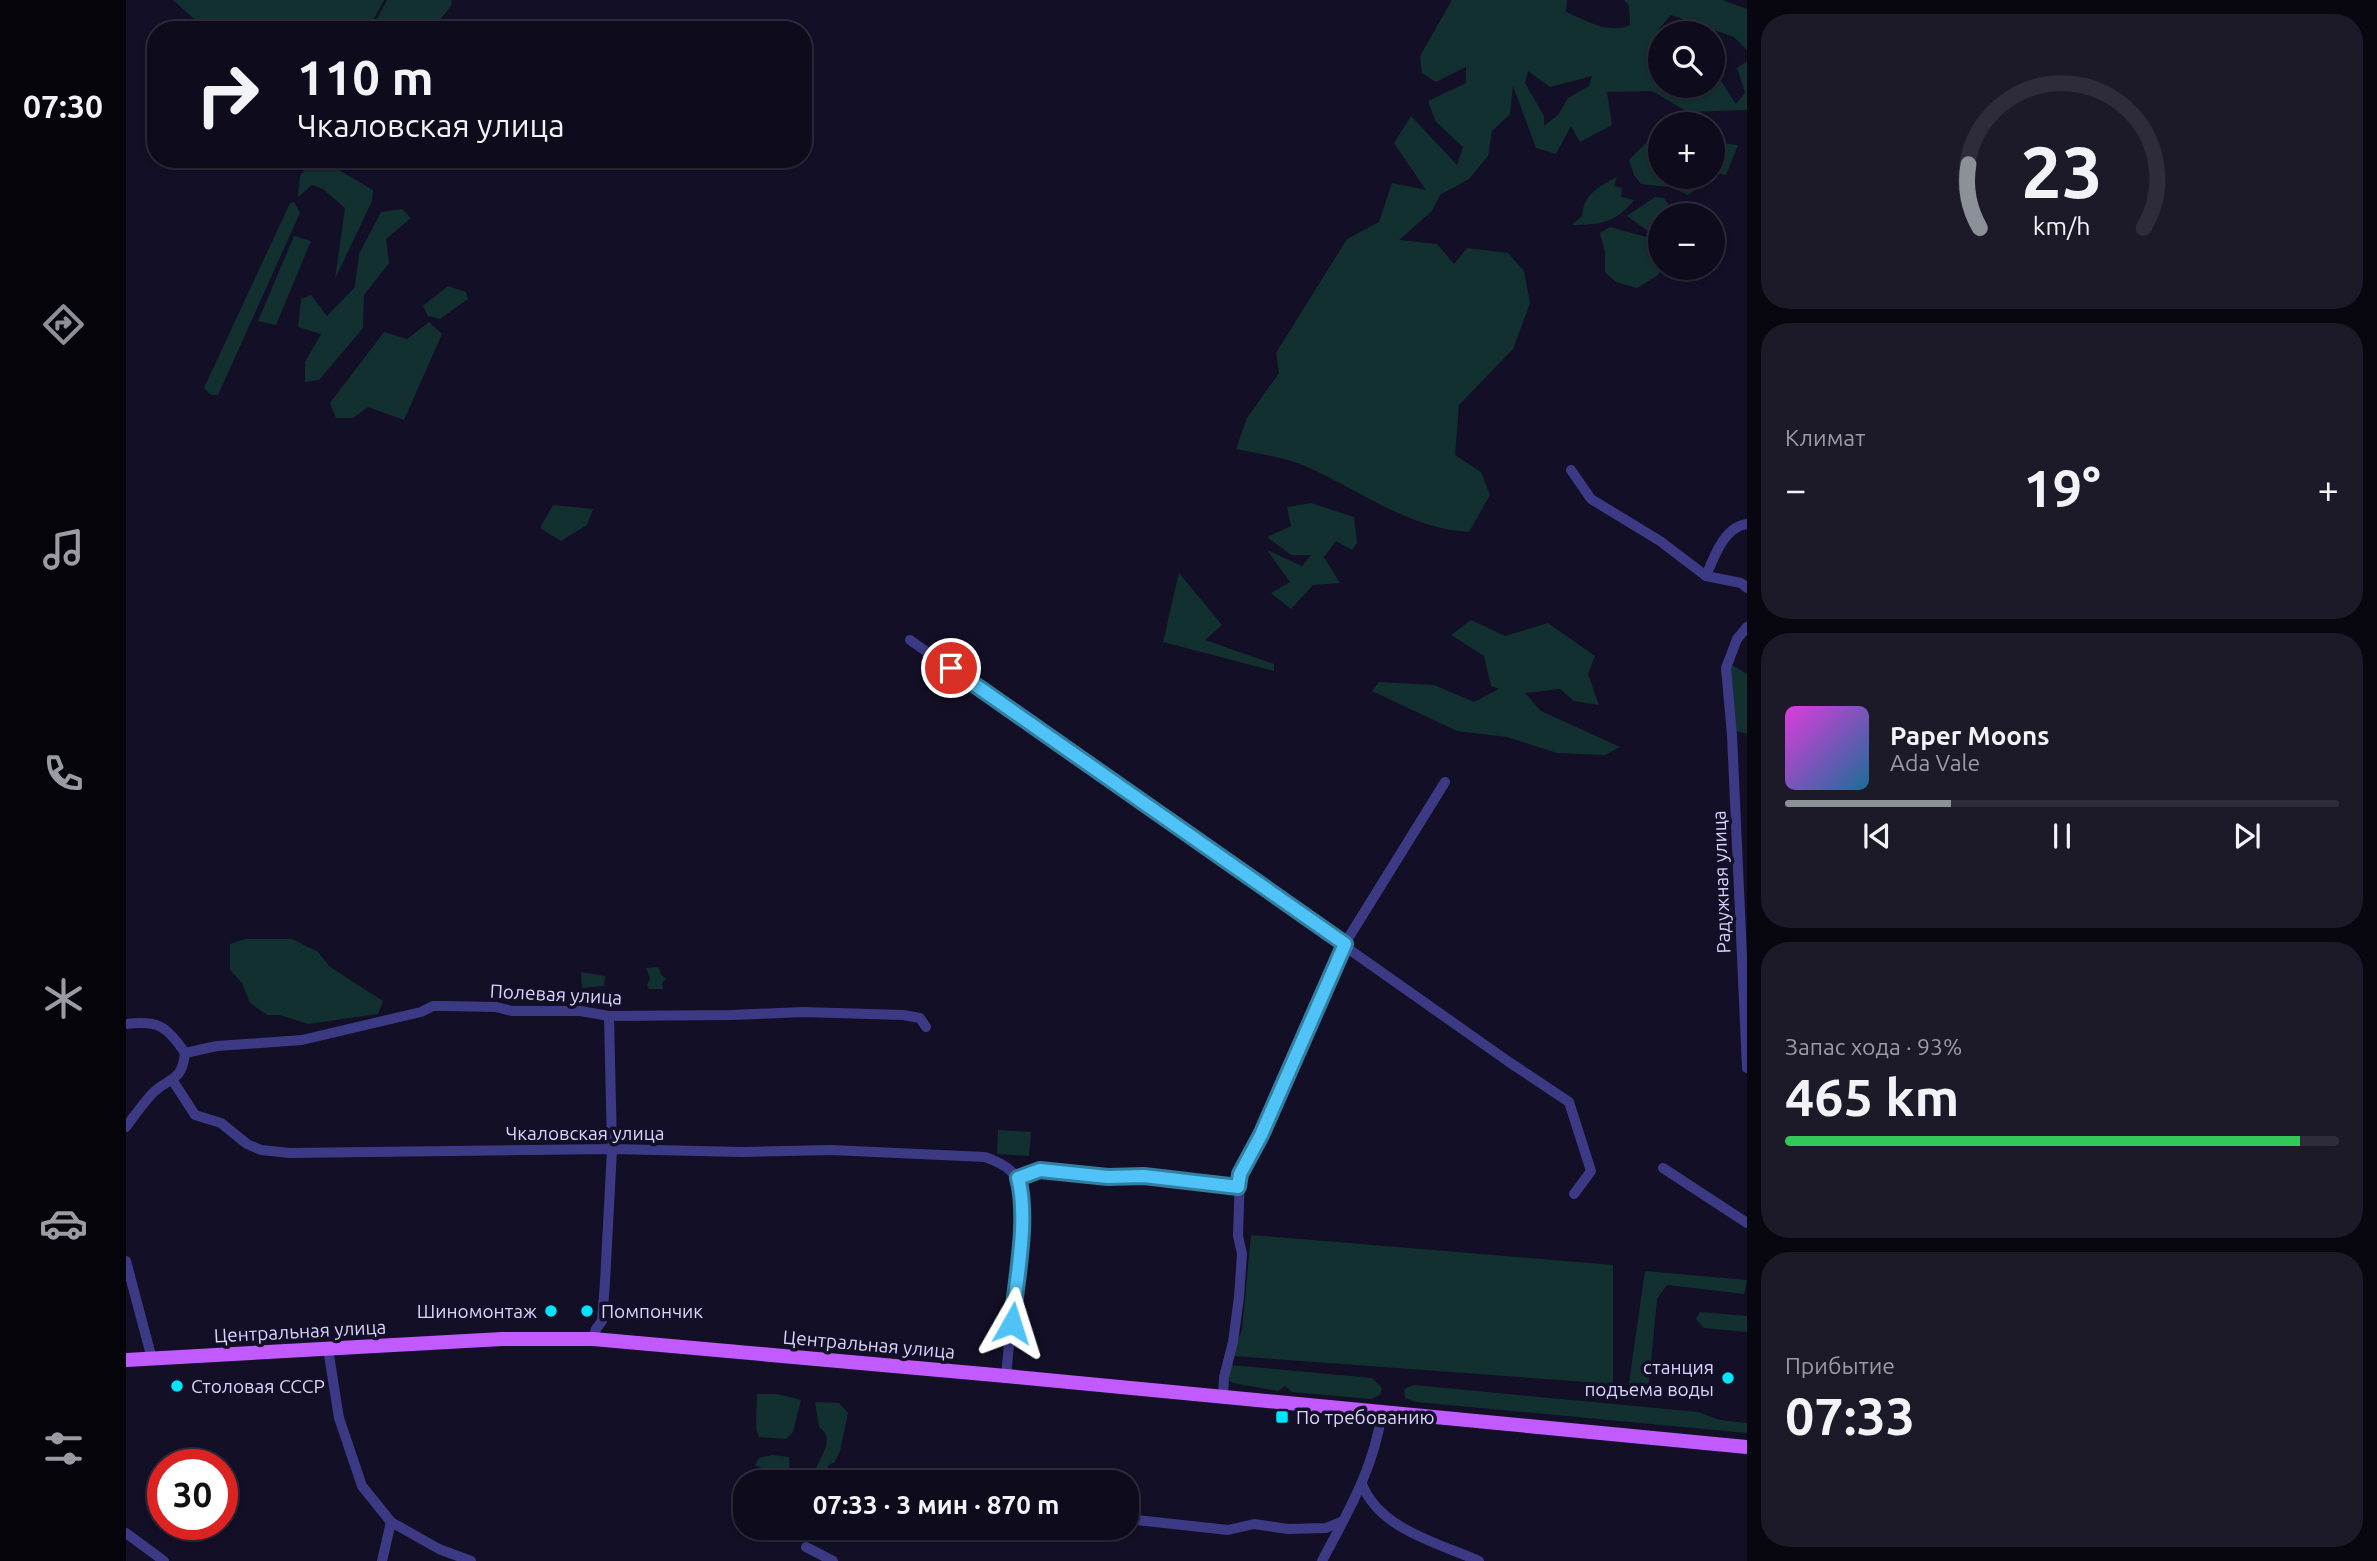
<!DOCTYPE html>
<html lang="ru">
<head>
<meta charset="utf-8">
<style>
	body { margin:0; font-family:Ubuntu,sans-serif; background:#1c1929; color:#f1f3f6; height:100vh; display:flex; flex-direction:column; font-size:26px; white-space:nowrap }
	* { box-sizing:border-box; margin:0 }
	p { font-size:23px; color:#9b9ba3 }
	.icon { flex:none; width:38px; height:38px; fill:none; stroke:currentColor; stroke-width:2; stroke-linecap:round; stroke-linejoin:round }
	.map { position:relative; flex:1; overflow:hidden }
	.details { display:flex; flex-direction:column; gap:14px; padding:14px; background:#08060f; width:630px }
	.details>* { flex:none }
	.hud { position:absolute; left:21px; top:21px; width:665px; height:147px; border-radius:28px; box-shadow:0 2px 5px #0004,0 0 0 2px #2e2b3b; background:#0e0b1c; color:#f1f3f6; overflow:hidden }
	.controls { position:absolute; left:1522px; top:21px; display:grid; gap:14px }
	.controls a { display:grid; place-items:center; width:77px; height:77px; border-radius:50%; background:#0e0b1c; box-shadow:0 2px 5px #0004,0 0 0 2px #2e2b3b; font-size:35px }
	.speed { position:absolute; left:21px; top:1449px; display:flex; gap:14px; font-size:35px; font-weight:700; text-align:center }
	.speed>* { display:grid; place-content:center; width:91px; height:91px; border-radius:50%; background:#0e0b1c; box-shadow:0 2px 5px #0004,0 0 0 2px #2e2b3b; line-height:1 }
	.speed .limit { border:10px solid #d22; background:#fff; color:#111 }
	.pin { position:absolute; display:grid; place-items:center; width:60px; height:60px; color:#fff; margin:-30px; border:4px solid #fff; border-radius:50%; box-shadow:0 2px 7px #0007 }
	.me { position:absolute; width:77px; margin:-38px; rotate:6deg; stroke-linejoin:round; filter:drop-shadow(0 0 5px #0008) }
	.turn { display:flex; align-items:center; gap:24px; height:147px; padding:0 35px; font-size:32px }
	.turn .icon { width:91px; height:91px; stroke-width:2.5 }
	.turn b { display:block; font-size:49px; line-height:60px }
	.big { font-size:52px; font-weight:700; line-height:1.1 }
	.details .tile { flex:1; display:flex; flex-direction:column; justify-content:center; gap:10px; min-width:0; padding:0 24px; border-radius:28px; background:#1c1929 }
	.details .dial { align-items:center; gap:0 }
	.dial svg { height:182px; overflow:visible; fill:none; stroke:#2e2b3b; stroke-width:7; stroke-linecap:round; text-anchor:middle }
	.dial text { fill:#f1f3f6; stroke:none }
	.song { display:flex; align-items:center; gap:21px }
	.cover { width:84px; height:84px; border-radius:10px; background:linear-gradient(135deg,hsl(300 70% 55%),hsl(200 70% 35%)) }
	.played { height:7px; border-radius:4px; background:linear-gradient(90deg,#8c9099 30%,#2e2b3b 30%) }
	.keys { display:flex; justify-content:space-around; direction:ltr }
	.heat { display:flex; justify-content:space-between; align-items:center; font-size:38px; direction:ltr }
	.charge { height:10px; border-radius:5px; background:linear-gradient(90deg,#34c759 93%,#2e2b3b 0) }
	.trip { position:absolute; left:607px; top:1470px; width:406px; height:70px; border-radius:28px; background:#0e0b1c; box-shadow:0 2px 5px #0004,0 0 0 2px #2e2b3b; font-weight:700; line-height:70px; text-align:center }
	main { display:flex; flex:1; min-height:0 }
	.menu { display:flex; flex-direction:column; width:126px; justify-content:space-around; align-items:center; background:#06040b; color:#9b9ba3 }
	.menu .icon { width:49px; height:49px }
	.menu .current { color:#8c9099 }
	.menu b { font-size:32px; color:#f1f3f6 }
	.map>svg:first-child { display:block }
</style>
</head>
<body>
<main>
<nav class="menu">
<b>07:30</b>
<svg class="icon current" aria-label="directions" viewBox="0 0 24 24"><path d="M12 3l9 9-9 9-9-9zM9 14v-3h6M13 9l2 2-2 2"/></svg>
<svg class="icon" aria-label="music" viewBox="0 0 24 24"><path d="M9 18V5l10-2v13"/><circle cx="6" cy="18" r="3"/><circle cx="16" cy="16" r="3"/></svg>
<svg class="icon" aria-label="phone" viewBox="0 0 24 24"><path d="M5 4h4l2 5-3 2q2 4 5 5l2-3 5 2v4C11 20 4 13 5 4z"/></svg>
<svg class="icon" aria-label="climate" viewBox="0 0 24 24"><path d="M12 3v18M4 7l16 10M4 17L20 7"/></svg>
<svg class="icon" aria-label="car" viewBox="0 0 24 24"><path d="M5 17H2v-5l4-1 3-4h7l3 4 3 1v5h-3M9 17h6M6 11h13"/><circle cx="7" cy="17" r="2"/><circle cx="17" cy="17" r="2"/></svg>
<svg class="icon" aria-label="filters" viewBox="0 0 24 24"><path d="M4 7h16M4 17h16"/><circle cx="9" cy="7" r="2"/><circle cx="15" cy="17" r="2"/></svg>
</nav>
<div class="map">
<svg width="1621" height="1561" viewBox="0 0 1621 1561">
	<rect width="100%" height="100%" fill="#130f26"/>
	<!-- green -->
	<g fill="#12302f" fill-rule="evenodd">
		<polygon points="47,0 258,0 242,30 87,30 75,25"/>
		<polygon points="261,0 326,0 325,6 306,30 245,30"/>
		<path d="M1326 0H1441L1440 12C1460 20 1482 35 1504 25L1503 6 1498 0H1596L1621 9V50L1608 37 1545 15 1532 30 1547 27 1565 33H1535V86H1572L1566 99 1587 86V82L1595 81 1610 104 1619 93 1611 68 1621 61V110L1562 112 1526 91 1481 92 1486 125 1454 142 1445 126 1430 154 1410 148 1387 86 1384 114 1366 131 1362 156 1343 179 1314 195 1306 211 1273 240 1311 244 1328 264 1341 248 1382 253 1398 271 1404 303 1387 349 1333 405 1329 455 1355 472 1364 495 1343 532C1283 529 1232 489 1179 466 1158 457 1132 454 1110 449L1121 418 1153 373 1150 353 1221 239 1253 222 1266 183 1300 190 1268 143 1285 116 1331 165 1337 147 1310 122 1302 101 1340 83V67L1310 82 1296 73 1294 56ZM1402 71 1424 87 1466 76 1463 86 1442 98 1432 115 1418 126V116L1399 83Z"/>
		<polygon points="1523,140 1535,143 1535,177 1545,177 1546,180 1542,187 1515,184 1508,175 1503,160"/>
		<polygon points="1595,143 1612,145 1600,175 1587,172 1587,156"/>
		<polygon points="186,159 194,159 247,190 246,201 209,279 219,208 197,189 186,185 172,197 174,176"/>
		<path d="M1491 177 1488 186 1496 188 1495 197 1508 200C1490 223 1473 225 1446 225L1456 216C1458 193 1473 187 1491 177Z"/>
		<polygon points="1563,177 1573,177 1579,182 1562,195 1549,189"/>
		<polygon points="1529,197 1538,198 1545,209 1543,215 1535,215 1535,268 1537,268 1532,275 1511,288 1490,282 1479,272 1479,252 1474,233 1484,227 1520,237 1525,233 1501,216"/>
		<polygon points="168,202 174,213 92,395 85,395 78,388 164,203"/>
		<polygon points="276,209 285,218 260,239 263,263 238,295 237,328 193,380 179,382 179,362 195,334 172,327 175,299 185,295 201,316 229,287 233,254 255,212"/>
		<polygon points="168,236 185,241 150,325 132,321"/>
		<polygon points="322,286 340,292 342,299 314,319 302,316 297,306"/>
		<polygon points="303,322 316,334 278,420 242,407 227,418 210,418 204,403 258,332 281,339"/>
		<polygon points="1185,503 1228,517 1231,543 1226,550 1210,541 1198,557 1214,583 1187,585 1165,609 1145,593 1164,582 1141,550 1176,566 1185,555 1165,555 1141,537 1165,526 1161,507"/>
		<polygon points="427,505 467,509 461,525 435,541 414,528"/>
		<polygon points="1053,573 1096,625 1079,640 1148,664 1148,671 1037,642"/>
		<polygon points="1345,620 1379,636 1422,623 1469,656 1462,674 1473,705 1448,701 1434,689 1399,693 1415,711 1494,747 1479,755 1431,753 1381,737 1331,731 1246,691 1253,682 1308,685 1348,702 1373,689 1365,686 1358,656 1325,635"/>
		<polygon points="1606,665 1621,674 1621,734 1610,731 1603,677"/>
		<polygon points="119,939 166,939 192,952 204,967 257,1001 252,1014 182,1024 154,1015 141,1015 124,1003 116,983 104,970 104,944"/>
		<polygon points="533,967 535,975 540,979 536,983 537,989 523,989 521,985 524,979 520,968"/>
		<polygon points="455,972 479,976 478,986 456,988"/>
		<polygon points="872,1130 905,1132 903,1156 871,1154"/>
		<polygon points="1125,1235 1487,1265 1487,1384 1107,1356 1116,1329"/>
		<polygon points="1519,1271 1621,1280 1618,1294 1541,1285 1531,1299 1522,1393 1517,1395 1502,1390"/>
		<polygon points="1574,1312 1621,1316 1621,1332 1578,1328 1570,1319"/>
		<polygon points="1105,1365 1246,1378 1256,1388 1254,1395 1245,1399 1166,1392 1159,1386 1152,1391 1107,1383 1100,1379"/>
		<polygon points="1288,1385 1572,1412 1594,1420 1621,1423 1621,1433 1290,1402 1279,1398 1278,1389"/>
		<polygon points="631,1394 651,1394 675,1400 667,1432 660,1439 633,1437 630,1427"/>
		<path d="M689 1402 713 1403 722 1413 714 1451 708 1463 704 1464 692 1481 687 1482C686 1463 714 1441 693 1427Z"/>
		<polygon points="647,1455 663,1457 664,1482 641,1482 644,1472 629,1465 633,1458"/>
		<polygon points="619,1485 619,1522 615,1521 609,1511 612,1488"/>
	</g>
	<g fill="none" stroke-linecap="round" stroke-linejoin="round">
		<!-- minor -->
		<g stroke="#3d3a85" stroke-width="10">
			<polyline points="1445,470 1465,499 1534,541 1580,576 1615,583 1621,588"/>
			<path d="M1580 576C1588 557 1598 527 1621 524"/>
			<polyline points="1621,627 1611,639 1600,668 1606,735 1621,1068"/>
			<polyline points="784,640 1383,1062 1443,1102 1465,1171 1448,1194"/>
			<path d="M0 1024C32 1020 41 1026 59 1053"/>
			<polyline points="59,1053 91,1046 176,1040 295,1012 307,1006 319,1006 370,1007 386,1011 454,1011 483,1016 605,1015 677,1012 777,1015 794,1018 800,1027"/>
			<path d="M47 1081 69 1115 95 1123 121 1144 135 1150 164 1153 486 1149 616 1152 705 1150 859 1157C884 1166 890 1172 897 1197L880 1376"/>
			<path d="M0 1127C8 1116 16 1105 25 1095 41 1077 56 1084 59 1053"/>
			<polyline points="1537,1168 1621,1223"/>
			<polyline points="892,1178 914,1170 982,1177 1018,1176 1112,1187"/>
			<polyline points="0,1261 26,1359"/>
			<polyline points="467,1339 470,1329 476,1321 479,1282 486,1149 483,1016"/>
			<polyline points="202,1349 213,1418 236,1486 265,1522 313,1549 345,1561"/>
			<polyline points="1097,1397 1098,1377 1107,1342 1113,1297 1116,1254 1112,1236 1114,1174 1135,1135 1218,945 1319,782"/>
			<path d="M1236 1484C1253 1529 1312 1543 1353 1561"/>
			<polyline points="1001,1519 1102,1530 1128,1524 1162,1529 1200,1528 1217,1521"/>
			<polyline points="0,1533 38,1561"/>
			<polyline points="680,1547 707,1561"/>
			<polyline points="256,1561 265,1522"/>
			<path d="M1196 1561C1223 1510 1247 1470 1256 1413"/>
		</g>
		<!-- major -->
		<polyline stroke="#c25bff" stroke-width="14" points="0,1360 376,1339 467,1339 880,1376 1621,1447"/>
	</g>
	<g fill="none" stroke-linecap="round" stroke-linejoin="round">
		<!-- route casing -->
		<g stroke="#337fa1" stroke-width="18">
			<path id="route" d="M825 668 1219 944 1135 1135 1114 1174 1112 1187 1018 1176 982 1177 914 1170 892 1178C903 1219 890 1280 886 1323"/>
		</g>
		<!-- route -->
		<use href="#route" stroke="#4fc3f7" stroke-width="12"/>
	</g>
	<!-- markers -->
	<g fill="#00e5ff" stroke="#130f26" stroke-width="2.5">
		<circle cx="425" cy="1311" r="7"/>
		<circle cx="461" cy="1311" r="7"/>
		<circle cx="1602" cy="1378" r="7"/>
		<circle cx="51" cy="1386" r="7"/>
		<rect x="1149" y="1410" width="14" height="14" rx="3.5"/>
	</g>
	<g text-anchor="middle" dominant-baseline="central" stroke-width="7" stroke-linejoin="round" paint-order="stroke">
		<!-- street labels -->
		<g font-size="19" fill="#d9d4ff" stroke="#130f26">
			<text transform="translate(1595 882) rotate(-92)">Радужная улица</text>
			<text transform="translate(430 994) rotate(3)">Полевая улица</text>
			<text x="459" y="1133">Чкаловская улица</text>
			<text transform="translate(174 1331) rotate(-3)">Центральная улица</text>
			<text transform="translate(743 1344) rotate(5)">Центральная улица</text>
		</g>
		<!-- poi labels -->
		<g font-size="19" fill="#d9d4ff" stroke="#130f26" text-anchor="start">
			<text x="411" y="1311" text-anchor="end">Шиномонтаж</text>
			<text x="475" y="1311">Помпончик</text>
			<text x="1588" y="1367" text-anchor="end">станция<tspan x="1588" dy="22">подъема воды</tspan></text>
			<text x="65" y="1386">Столовая СССР</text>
			<text x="1170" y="1417">По требованию</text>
		</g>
	</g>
</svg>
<div class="controls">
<a><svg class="icon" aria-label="search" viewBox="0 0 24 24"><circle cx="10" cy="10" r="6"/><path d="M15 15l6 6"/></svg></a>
<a>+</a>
<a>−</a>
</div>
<div class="speed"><div class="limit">30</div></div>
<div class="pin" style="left:825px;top:668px;background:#d93025"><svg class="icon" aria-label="arrive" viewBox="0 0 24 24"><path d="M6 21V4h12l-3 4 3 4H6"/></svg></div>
<svg class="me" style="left:886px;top:1323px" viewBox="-20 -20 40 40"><path d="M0-17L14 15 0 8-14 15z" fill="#4fc3f7" stroke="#fff" stroke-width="4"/></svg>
<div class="trip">07:33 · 3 мин · 870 m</div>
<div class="hud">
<div class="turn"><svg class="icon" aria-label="right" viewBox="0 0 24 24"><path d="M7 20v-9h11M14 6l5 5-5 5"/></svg><div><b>110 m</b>Чкаловская улица</div></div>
</div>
</div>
<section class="details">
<div class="tile dial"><svg viewBox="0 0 100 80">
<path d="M14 69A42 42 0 1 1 86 69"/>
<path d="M14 69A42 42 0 0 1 9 41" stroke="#8c9099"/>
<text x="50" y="56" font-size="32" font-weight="700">23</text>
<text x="50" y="72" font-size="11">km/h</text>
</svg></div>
<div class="tile"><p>Климат</p>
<div class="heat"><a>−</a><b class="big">19°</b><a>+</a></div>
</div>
<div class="tile">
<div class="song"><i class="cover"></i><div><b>Paper Moons</b><p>Ada Vale</p></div></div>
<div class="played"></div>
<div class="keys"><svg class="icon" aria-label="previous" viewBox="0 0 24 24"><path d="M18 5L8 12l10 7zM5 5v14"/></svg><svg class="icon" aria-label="pause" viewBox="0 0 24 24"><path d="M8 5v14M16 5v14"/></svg><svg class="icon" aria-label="next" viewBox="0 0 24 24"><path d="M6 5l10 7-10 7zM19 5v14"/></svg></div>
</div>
<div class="tile"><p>Запас хода · 93%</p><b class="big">465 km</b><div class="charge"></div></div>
<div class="tile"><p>Прибытие</p><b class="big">07:33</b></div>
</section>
</main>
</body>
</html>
